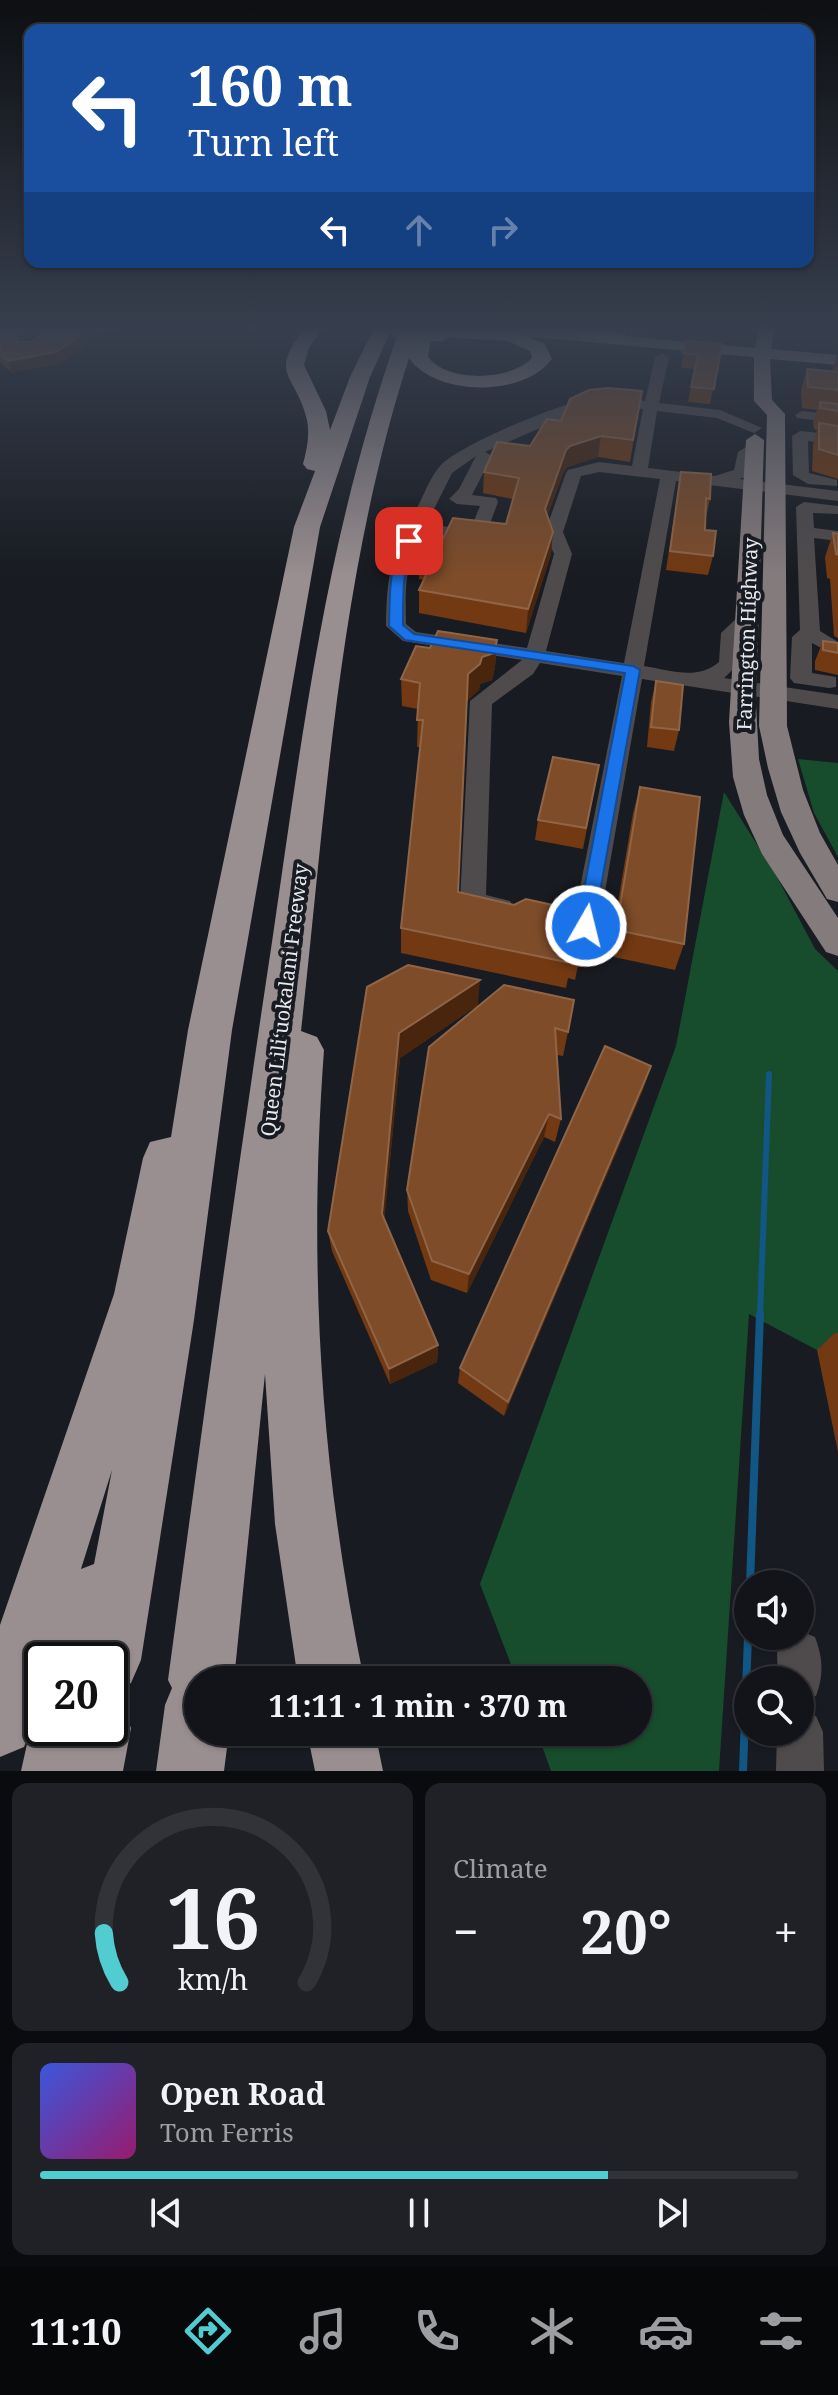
<!DOCTYPE html>
<html lang="en">
<head>
<meta charset="utf-8">
<style>
	body { margin:0; font-family:"Noto Serif",serif; background:#1f2126; color:#f1f3f6; height:100vh; display:flex; flex-direction:column; font-size:30px; white-space:nowrap }
	* { box-sizing:border-box; margin:0 }
	p { font-size:26px; color:#9c9ea2 }
	.icon { flex:none; width:44px; height:44px; fill:none; stroke:currentColor; stroke-width:2; stroke-linecap:round; stroke-linejoin:round }
	.map { position:relative; height:1771px; overflow:hidden }
	.panel { display:flex; flex-direction:column; gap:12px; padding:12px; background:#0a0b0e; flex:1 }
	.panel>* { flex:none }
	.top-card { position:absolute; left:24px; top:24px; width:790px; height:244px; border-radius:16px; box-shadow:0 2px 6px #0004,0 0 0 2px #313338; background:#1a4fa0; color:#fff; overflow:hidden }
	.controls { position:absolute; left:734px; top:1570px; display:grid; gap:16px }
	.controls a { display:grid; place-items:center; width:80px; height:80px; border-radius:50%; background:#121419; box-shadow:0 2px 6px #0004,0 0 0 2px #313338; font-size:40px }
	.speed { position:absolute; left:24px; top:1642px; display:flex; gap:16px; font-size:40px; font-weight:700; text-align:center }
	.speed>* { display:grid; place-content:center; width:104px; height:104px; border-radius:50%; background:#121419; box-shadow:0 2px 6px #0004,0 0 0 2px #313338; line-height:1 }
	.speed .limit { border:4px solid #111; border-radius:12px; background:#fff; color:#111 }
	.pin { position:absolute; display:grid; place-items:center; width:68px; height:68px; color:#fff; margin:-34px; border-radius:16px; box-shadow:0 4px 12px #0006 }
	.me { position:absolute; width:88px; margin:-44px; rotate:8deg; stroke-linejoin:round; filter:drop-shadow(0 0 6px #0008) }
	.turn { display:flex; align-items:center; gap:28px; height:168px; padding:0 32px; font-size:36px }
	.turn .icon { width:104px; height:104px; stroke-width:2.5 }
	.turn b { display:block; font-size:56px; line-height:68px }
	.lanes { display:flex; align-items:center; height:76px; padding:0 32px; background:#0003; justify-content:center; gap:40px; direction:ltr }
	.lanes .off { opacity:.35 }
	.big { font-size:60px; font-weight:700; line-height:1.1 }
	.panel .widget { flex:1; display:flex; flex-direction:column; justify-content:center; gap:12px; min-width:0; padding:0 28px; border-radius:16px; background:#1f2126 }
	.panel .dial { align-items:center; gap:0 }
	.dial svg { height:208px; overflow:visible; fill:none; stroke:#313338; stroke-width:7; stroke-linecap:round; text-anchor:middle }
	.dial text { fill:#f1f3f6; stroke:none }
	.song { display:flex; align-items:center; gap:24px }
	.cover { width:96px; height:96px; border-radius:12px; background:linear-gradient(135deg,hsl(230 70% 55%),hsl(320 70% 35%)) }
	.played { height:8px; border-radius:4px; background:linear-gradient(90deg,#51ccd1 75%,#313338 75%) }
	.keys { display:flex; justify-content:space-around; direction:ltr }
	.heat { display:flex; justify-content:space-between; align-items:center; font-size:44px; direction:ltr }
	.panel .tiles { flex:1; display:grid; gap:12px; grid-template-columns:1fr 1fr }
	.widget:last-child { grid-column:span 2 }
	.trip { position:absolute; left:184px; top:1666px; width:468px; height:80px; border-radius:40px; background:#121419; box-shadow:0 2px 6px #0004,0 0 0 2px #313338; font-weight:700; line-height:80px; text-align:center }
	.menu { display:flex; height:128px; justify-content:space-around; align-items:center; background:#07080a; color:#9c9ea2 }
	.menu .icon { width:56px; height:56px }
	.menu .selected { color:#51ccd1 }
	.menu b { font-size:36px; color:#f1f3f6 }
	.map>svg:first-child { display:block }
</style>
</head>
<body>
<div class="map">
<svg width="838" height="1771" viewBox="0 0 838 1771">
	<rect width="100%" height="100%" fill="#181b21"/>
	<!-- green -->
	<g fill="#174d2c">
		<polygon points="798,759 838,763 838,857 814,813"/>
		<polygon points="724,792 776,875 815,949 838,971 838,1351 817,1350 749,1314 719,1771 551,1771 537,1732 638,1732 638,1680 517,1680 480,1584 676,1046"/>
	</g>
	<g fill="none" stroke-linecap="round" stroke-linejoin="round">
		<!-- stream-far1 -->
		<polyline stroke="#115684" stroke-width="6" points="760,1316 769,1074"/>
		<!-- stream -->
		<g stroke="#115684" stroke-width="8">
			<polyline points="750,1584 760,1314"/>
			<polyline points="743,1771 748,1636"/>
		</g>
		<!-- minor -->
		<g fill="#4f4b4c" fill-rule="evenodd">
			<polygon points="104,328 121,328 115,332"/>
			<polygon points="632,328 644,328 639,342 628,339"/>
			<path d="M662 353 669 357 659 403 720 410 762 428 754 433 717 418 657 411 648 468 715 476 734 470 738 452 754 442 762 447 752 457 748 476 739 479 838 491V501L676 481 644 666C670 670 697 681 719 662L721 633 740 615 747 613 757 619 741 635 739 664 724 678 838 695V709L642 679 599 926 596 933 586 937 542 926 538 919 542 912 551 909 575 913 622 676 540 663 533 674 492 704 486 895 510 901 514 908 510 915 501 918 464 909 460 902 470 701 522 660 403 641 386 626C387 567 392 556 419 504 425 492 431 476 440 466 458 446 556 405 584 400 605 396 624 399 645 401L655 357ZM605 405 643 409 632 466 599 462 568 470 566 473 545 532 554 554 527 648 416 632 406 624C405 588 405 565 422 532L476 542 485 537 498 502 496 498 472 495 492 456 485 452 586 408ZM476 456 459 489 449 499 457 504 480 506 470 531 427 523 452 473ZM599 472 660 479 624 663 546 651 572 554 563 532 581 476Z"/>
			<polygon points="802,411 838,415 838,423 797,418 795,415"/>
			<polygon points="800,431 838,435 838,445 808,441 809,473 837,480 837,486 808,484 793,475 792,436"/>
			<polygon points="804,502 838,506 838,514 813,513 814,528 838,531 838,541 814,538 820,631 838,642 838,657 812,643 812,673 836,677 836,687 829,688 794,683 790,678 792,637 800,630 796,507"/>
			<path d="M800 1631 815 1637C823 1658 824 1675 816 1696L800 1702V1680H778L777 1653 783 1637 800 1636Z"/>
			<polygon points="800,1709 816,1716 823,1732 824,1771 776,1771 777,1732 800,1732"/>
		</g>
		<!-- major -->
		<g fill="#847b7d" fill-rule="evenodd">
			<polygon points="480,328 536,328 755,348 759,328 775,328 771,349 838,355 838,365 770,359 772,400 785,414 787,726 803,790 820,833 838,865 838,902 827,899 800,853 781,812 768,768 759,726 767,415 754,401 754,357 488,333"/>
			<polygon points="755,434 764,440 756,704 759,759 767,795 783,835 838,918 838,956 826,952 762,854 744,815 733,777 729,722 746,440"/>
		</g>
		<!-- highway -->
		<g fill="#998e90" fill-rule="evenodd">
			<path d="M305 328H323L309 348 304 365 326 411 330 430 350 377 374 328H392L370 377 320 527 232 1030 194 1320 141 1660 131 1683 110 1692V1660H42V1696L37 1711 42 1703V1728H110V1700L121 1704 131 1728 123 1771H21L29 1735 24 1747 0 1757V1625L114 1294 143 1158 150 1142 171 1137 188 1030 294 527 315 471 307 469 303 464C307 449 310 435 307 420 296 373 267 376 305 328ZM112 1470 94 1564 81 1569Z"/>
			<path d="M400 328 512 330 545 344 552 359C524 397 436 397 409 358 339 575 326 806 301 1031L317 1037 324 1050C308 1268 320 1466 364 1680H298L275 1524 265 1374 234 1680H198V1732H229L224 1771H156L165 1705 172 1688 168 1680C201 1434 235 1187 272 942 303 729 327 532 400 328ZM432 333 440 337 508 341 530 351 532 358C510 381 448 383 428 357Z"/>
			<path d="M548 328C570 327 613 321 629 338L620 344C605 340 554 334 548 328Z"/>
			<polygon points="307,1732 375,1732 383,1771 315,1771"/>
		</g>
		<!-- highway-bridge -->
		<polyline stroke="#998e90" stroke-width="21" points="400,328 440,331"/>
	</g>
	<!-- wall -->
	<g fill="#723912">
		<polygon points="0,328 46,328 22,342 30,342 51,328 102,328 102,330 81,341 82,348 59,364 11,372 0,362"/>
		<polygon points="686,341 722,344 710,404 688,402 695,369 681,368"/>
		<polygon points="838,352 838,479 812,471 813,445 817,430 814,429 813,423 817,410 802,408 801,390 807,369 832,371"/>
		<polygon points="642,391 630,462 598,457 567,467 564,471 547,516 553,532 551,554 526,633 419,613 419,590 424,580 419,579 419,556 441,543 506,524 513,499 483,493 484,472 530,446 561,421"/>
		<polygon points="681,472 710,499 706,517 705,530 713,556 708,575 666,570"/>
		<polygon points="833,533 838,534 838,638 834,636 830,579 827,578 825,557"/>
		<polygon points="497,640 495,667 492,680 480,684 479,690 467,701 458,892 514,905 589,913 575,980 568,978 566,988 401,953 401,928 420,747 417,747 418,709 402,706 401,679 430,648"/>
		<polygon points="823,641 838,643 838,675 815,670 815,661"/>
		<polygon points="656,681 679,730 674,751 647,747 651,702"/>
		<polygon points="599,765 583,849 535,840 538,820"/>
		<polygon points="640,787 684,944 675,970 609,956 633,813"/>
		<polygon points="504,985 568,1032 563,1056 557,1055 561,1119 555,1142 544,1137 467,1293 431,1280 408,1211 407,1190"/>
		<polygon points="367,987 478,1005 400,1058 384,1220 438,1345 437,1362 390,1384 332,1251 328,1231"/>
		<polygon points="651,1066 643,1090 504,1416 458,1383 460,1368"/>
		<polygon points="835,1333 838,1333 838,1452 817,1350"/>
	</g>
	<!-- shaded-wall -->
	<g fill="#49250e">
		<polygon points="23,328 46,328 20,342 16,342 17,331"/>
		<polygon points="81,328 102,328 102,330 81,341 82,348 59,364 11,372 8,361"/>
		<polygon points="601,436 598,457 567,467 564,471 542,531 545,509 566,450 570,446"/>
		<polygon points="553,532 551,554 526,633 528,609"/>
		<polygon points="497,640 495,667 492,680 480,684 479,690 467,701 468,674"/>
		<polygon points="480,980 478,1005 400,1058 383,1234 382,1214 399,1033"/>
		<polygon points="651,1066 643,1090 504,1416 508,1402"/>
		<polygon points="549,1114 544,1137 467,1293 469,1274"/>
		<polygon points="438,1345 437,1362 390,1384 389,1369"/>
	</g>
	<!-- building -->
	<g fill="#7e4c29" stroke="#8f6548" stroke-width="2">
		<polygon points="0,328 23,328 17,331 16,342 30,342 51,328 81,328 66,334 79,336 56,352 8,361 0,354"/>
		<polygon points="686,341 722,344 714,389 691,387 698,355 683,353"/>
		<polygon points="807,369 838,372 838,390 808,387"/>
		<polygon points="608,388 642,391 633,440 601,436 570,446 566,450 545,509 553,532 528,609 419,590 434,558 419,556 425,541 441,543 453,518 506,524 519,478 484,472 497,442 530,446 547,419 561,421 570,399 589,390"/>
		<polygon points="820,402 838,404 838,411 820,408"/>
		<polygon points="819,423 838,426 838,455 819,449"/>
		<polygon points="681,472 711,474 710,499 706,498 705,530 716,531 713,556 670,551"/>
		<polygon points="833,533 838,534 838,555 836,554"/>
		<polygon points="438,631 497,640 494,653 482,657 480,664 468,674 458,892 514,905 526,899 589,913 581,954 573,952 571,963 401,928 423,720 417,720 420,683 401,679 416,646 430,648"/>
		<polygon points="823,641 838,643 838,653 823,650"/>
		<polygon points="656,681 683,685 679,730 651,727"/>
		<polygon points="553,757 599,765 586,828 538,820"/>
		<polygon points="640,787 700,797 684,944 616,930"/>
		<polygon points="408,965 480,980 399,1033 382,1214 438,1345 389,1369 328,1231 367,987"/>
		<polygon points="504,985 574,1000 568,1032 555,1028 561,1119 549,1114 469,1274 432,1261 407,1190 429,1047"/>
		<polygon points="605,1046 651,1066 508,1402 460,1368"/>
	</g>
	<!-- sky -->
	<linearGradient id="sky" x2="0" y2="1"><stop stop-color="#0d0f12"/><stop offset="0.57" stop-color="#373f4e"/><stop offset="1" stop-color="#373f4e" stop-opacity="0"/></linearGradient>
	<rect width="838" height="576" fill="url(#sky)"/>
	<!-- route -->
	<path fill="#1a73e8" stroke="#114b97" stroke-width="2" d="M409 537 415 541C402 568 403 595 403 625L414 634 633 666 640 670 593 931H580L577 926 625 673 405 640 389 626C390 595 388 566 405 538Z"/>
	<g text-anchor="middle" dominant-baseline="central" stroke-width="8" stroke-linejoin="round" paint-order="stroke">
		<!-- street labels -->
		<g font-size="20" fill="#e7e9ee" stroke="#181b21">
			<text transform="translate(747 634) rotate(-88)">Farrington Highway</text>
			<text transform="translate(284 1000) rotate(-83)">Queen Liliʻuokalani Freeway</text>
		</g>
	</g>
</svg>
<div class="controls">
<a><svg class="icon" aria-label="sound" viewBox="0 0 24 24"><path d="M4 9h4l5-4v14l-5-4H4zM17 9q2 3 0 6"/></svg></a>
<a><svg class="icon" aria-label="search" viewBox="0 0 24 24"><circle cx="10" cy="10" r="6"/><path d="M15 15l6 6"/></svg></a>
</div>
<div class="speed"><div class="limit">20</div></div>
<div class="pin" style="left:409px;top:541px;background:#d93025"><svg class="icon" aria-label="arrive" viewBox="0 0 24 24"><path d="M6 21V4h12l-3 4 3 4H6"/></svg></div>
<svg class="me" style="left:586px;top:926px" viewBox="-20 -20 40 40"><circle r="17" fill="#1a73e8" stroke="#fff" stroke-width="3"/><path d="M0-11L8 9 0 5-8 9z" fill="#fff"/></svg>
<div class="trip">11:11 · 1 min · 370 m</div>
<div class="top-card">
<div class="turn"><svg class="icon" aria-label="left" viewBox="0 0 24 24"><path d="M17 20v-9H6M10 6l-5 5 5 5"/></svg><div><b>160 m</b>Turn left</div></div>
<div class="lanes"><svg class="icon" aria-label="left" viewBox="0 0 24 24"><path d="M17 20v-9H6M10 6l-5 5 5 5"/></svg><svg class="icon off" aria-label="ahead" viewBox="0 0 24 24"><path d="M12 20V5M6 11l6-6 6 6"/></svg><svg class="icon off" aria-label="right" viewBox="0 0 24 24"><path d="M7 20v-9h11M14 6l5 5-5 5"/></svg></div>
</div>
</div>
<section class="panel">
<div class="tiles">
<div class="widget dial"><svg viewBox="0 0 100 80">
<path d="M14 69A42 42 0 1 1 86 69"/>
<path d="M14 69A42 42 0 0 1 8 50" stroke="#51ccd1"/>
<text x="50" y="56" font-size="32" font-weight="700">16</text>
<text x="50" y="72" font-size="11">km/h</text>
</svg></div>
<div class="widget"><p>Climate</p>
<div class="heat"><a>−</a><b class="big">20°</b><a>+</a></div>
</div>
<div class="widget">
<div class="song"><i class="cover"></i><div><b>Open Road</b><p>Tom Ferris</p></div></div>
<div class="played"></div>
<div class="keys"><svg class="icon" aria-label="previous" viewBox="0 0 24 24"><path d="M18 5L8 12l10 7zM5 5v14"/></svg><svg class="icon" aria-label="pause" viewBox="0 0 24 24"><path d="M8 5v14M16 5v14"/></svg><svg class="icon" aria-label="next" viewBox="0 0 24 24"><path d="M6 5l10 7-10 7zM19 5v14"/></svg></div>
</div>
</div>
</section>
<nav class="menu">
<b>11:10</b>
<svg class="icon selected" aria-label="directions" viewBox="0 0 24 24"><path d="M12 3l9 9-9 9-9-9zM9 14v-3h6M13 9l2 2-2 2"/></svg>
<svg class="icon" aria-label="music" viewBox="0 0 24 24"><path d="M9 18V5l10-2v13"/><circle cx="6" cy="18" r="3"/><circle cx="16" cy="16" r="3"/></svg>
<svg class="icon" aria-label="phone" viewBox="0 0 24 24"><path d="M5 4h4l2 5-3 2q2 4 5 5l2-3 5 2v4C11 20 4 13 5 4z"/></svg>
<svg class="icon" aria-label="climate" viewBox="0 0 24 24"><path d="M12 3v18M4 7l16 10M4 17L20 7"/></svg>
<svg class="icon" aria-label="car" viewBox="0 0 24 24"><path d="M5 17H2v-5l4-1 3-4h7l3 4 3 1v5h-3M9 17h6M6 11h13"/><circle cx="7" cy="17" r="2"/><circle cx="17" cy="17" r="2"/></svg>
<svg class="icon" aria-label="filters" viewBox="0 0 24 24"><path d="M4 7h16M4 17h16"/><circle cx="9" cy="7" r="2"/><circle cx="15" cy="17" r="2"/></svg>
</nav>
</body>
</html>
